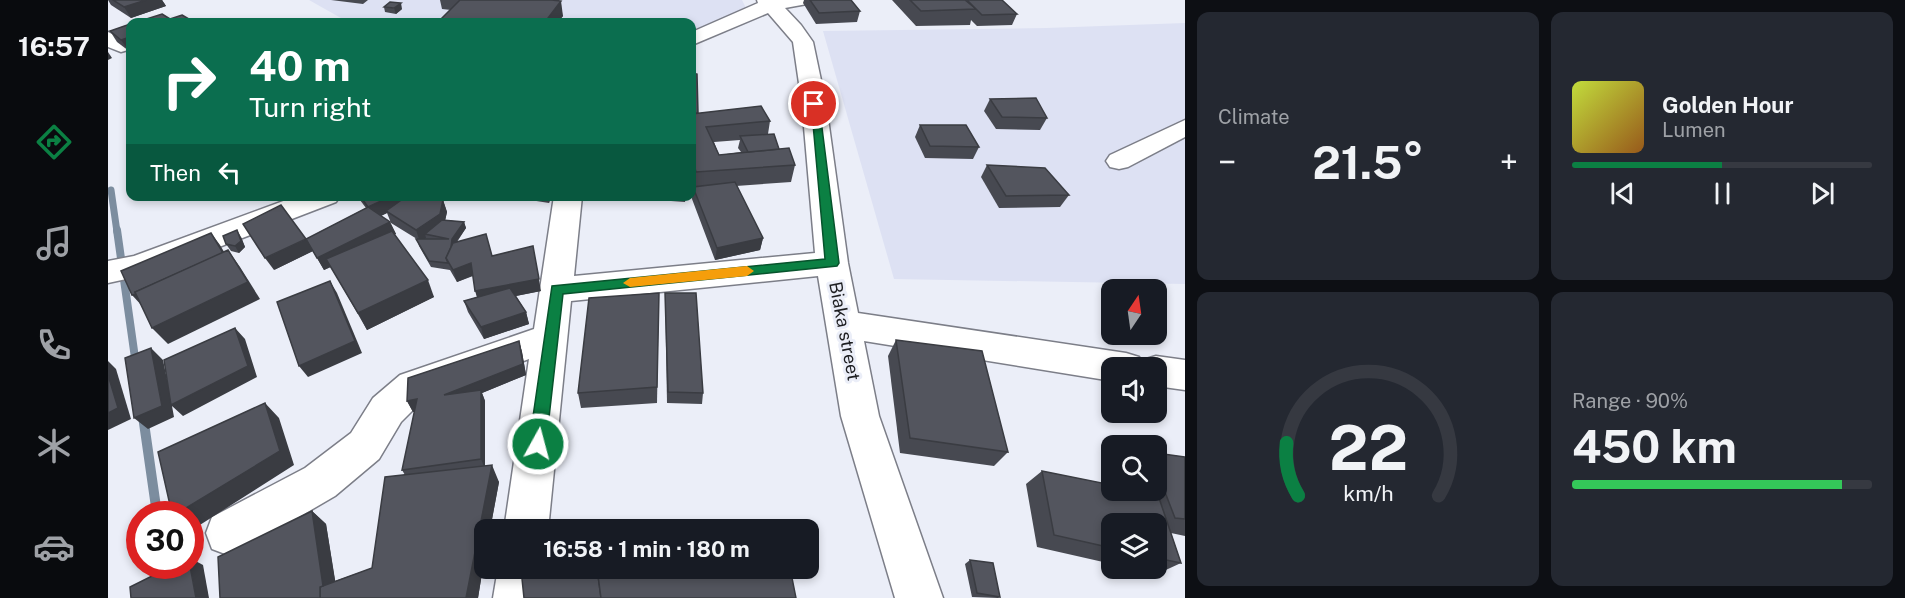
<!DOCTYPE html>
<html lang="en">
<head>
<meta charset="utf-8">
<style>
	body { margin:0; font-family:"Public Sans",sans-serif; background:#242831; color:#f1f3f6; height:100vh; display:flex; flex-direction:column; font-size:22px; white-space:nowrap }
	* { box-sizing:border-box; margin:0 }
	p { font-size:20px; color:#9ea1a6 }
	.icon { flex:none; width:33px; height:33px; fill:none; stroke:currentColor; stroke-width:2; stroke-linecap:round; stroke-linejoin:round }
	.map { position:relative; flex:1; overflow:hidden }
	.panel { display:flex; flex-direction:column; gap:12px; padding:12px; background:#0d0f14; width:720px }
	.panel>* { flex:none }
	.banner { position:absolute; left:18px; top:18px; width:570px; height:183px; border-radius:12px; box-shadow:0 3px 9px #0003; background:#0b6e4f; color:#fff; overflow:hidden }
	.needle { width:39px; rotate:13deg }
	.controls { position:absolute; left:993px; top:279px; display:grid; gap:12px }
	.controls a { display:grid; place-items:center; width:66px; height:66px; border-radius:12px; background:#171b24; box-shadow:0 3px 9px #0003; font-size:30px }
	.speed { position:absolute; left:18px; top:501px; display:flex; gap:12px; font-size:30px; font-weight:700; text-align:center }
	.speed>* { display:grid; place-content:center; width:78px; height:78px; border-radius:50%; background:#171b24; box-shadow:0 3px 9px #0003; line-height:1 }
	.speed .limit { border:9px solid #d22; background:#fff; color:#111 }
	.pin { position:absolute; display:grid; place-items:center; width:51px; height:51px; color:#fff; margin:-26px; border:3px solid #fff; border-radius:50%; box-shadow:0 2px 6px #0007 }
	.me { position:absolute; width:66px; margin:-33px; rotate:7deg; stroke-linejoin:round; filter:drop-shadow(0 0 4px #0008) }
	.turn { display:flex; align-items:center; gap:21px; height:126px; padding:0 24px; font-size:27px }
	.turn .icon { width:78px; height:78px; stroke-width:2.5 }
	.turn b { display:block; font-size:42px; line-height:51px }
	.then { display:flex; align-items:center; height:57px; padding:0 24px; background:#0003; gap:12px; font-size:22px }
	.big { font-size:45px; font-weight:700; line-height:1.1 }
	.panel .widget { flex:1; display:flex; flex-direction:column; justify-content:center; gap:9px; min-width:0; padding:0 21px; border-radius:12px; background:#242831 }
	.panel .dial { align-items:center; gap:0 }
	.dial svg { height:156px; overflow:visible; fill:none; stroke:#363941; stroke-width:7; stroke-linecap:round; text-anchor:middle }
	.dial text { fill:#f1f3f6; stroke:none }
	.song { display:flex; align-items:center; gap:18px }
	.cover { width:72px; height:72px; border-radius:9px; background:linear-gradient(135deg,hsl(70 70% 55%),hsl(30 70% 35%)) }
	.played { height:6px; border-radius:3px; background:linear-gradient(90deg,#0b8043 50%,#363941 50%) }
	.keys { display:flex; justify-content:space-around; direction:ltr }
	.heat { display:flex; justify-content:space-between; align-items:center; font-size:33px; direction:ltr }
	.charge { height:9px; border-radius:4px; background:linear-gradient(90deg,#34c759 90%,#363941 0) }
	.panel .tiles { flex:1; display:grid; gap:12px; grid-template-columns:repeat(2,1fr) }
	.trip { position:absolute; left:366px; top:519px; width:345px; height:60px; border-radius:12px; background:#171b24; box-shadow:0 3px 9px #0003; font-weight:700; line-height:60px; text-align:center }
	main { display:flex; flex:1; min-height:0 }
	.tab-bar { display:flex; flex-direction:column; width:108px; justify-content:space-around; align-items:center; background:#090b0e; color:#9ea1a6 }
	.tab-bar .icon { width:42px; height:42px }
	.tab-bar .active { color:#0b8043 }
	.tab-bar b { font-size:27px; color:#f1f3f6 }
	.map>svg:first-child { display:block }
</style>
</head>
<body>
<main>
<nav class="tab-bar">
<b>16:57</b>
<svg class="icon active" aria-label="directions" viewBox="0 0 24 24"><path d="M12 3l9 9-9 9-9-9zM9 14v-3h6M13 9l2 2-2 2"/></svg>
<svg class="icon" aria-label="music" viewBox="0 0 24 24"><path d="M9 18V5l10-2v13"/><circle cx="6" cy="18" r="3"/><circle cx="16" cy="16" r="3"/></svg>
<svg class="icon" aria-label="phone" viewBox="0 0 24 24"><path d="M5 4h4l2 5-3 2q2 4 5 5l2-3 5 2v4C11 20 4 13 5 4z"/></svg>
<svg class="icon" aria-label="climate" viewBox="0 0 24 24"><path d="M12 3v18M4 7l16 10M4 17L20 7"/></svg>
<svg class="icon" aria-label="car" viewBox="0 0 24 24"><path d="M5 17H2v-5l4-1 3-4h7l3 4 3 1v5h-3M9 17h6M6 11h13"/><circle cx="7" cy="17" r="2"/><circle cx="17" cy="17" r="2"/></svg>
</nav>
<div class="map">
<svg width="1077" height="598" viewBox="0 0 1077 598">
	<rect width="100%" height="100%" fill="#ebeef8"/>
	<!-- built -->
	<g fill="#dde1f3">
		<polygon points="201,0 634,0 638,8 584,32 584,22 240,22"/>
		<polygon points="1077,23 1077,284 786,279 715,31 938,28"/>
	</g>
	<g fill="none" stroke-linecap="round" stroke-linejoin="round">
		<!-- stream-far2 -->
		<polyline stroke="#7c8d9f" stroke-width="7" points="3,190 9,232"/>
		<!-- stream-far1 -->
		<polyline stroke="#7c8d9f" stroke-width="8" points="9,230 28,365"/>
		<!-- stream -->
		<g stroke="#7c8d9f" stroke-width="10">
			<polyline points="35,416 49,514"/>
			<polyline points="56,566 61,598"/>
		</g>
		<!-- minor casing -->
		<g stroke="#7c7e88" stroke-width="3">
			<g id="minor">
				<polygon points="649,0 701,0 699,4 677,8 693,25 705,42 718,104 740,263 750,313 1018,353 1031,357 1034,363 1035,360 1048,356 1077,360 1077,390 1048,386 1048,368 1004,368 1004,381 756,341 771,416 835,598 787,598 733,416 710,276 463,301 440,530 396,530 421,359 318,397 293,422 271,459 227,496 136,549 120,555 104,549 98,533 104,517 197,468 243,433 265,398 292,375 426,329 446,196 474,196 466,276 707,253 694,104 685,42 660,13 584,45 584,32 650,3"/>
				<polygon points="0,32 20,42 22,47 20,50 13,52 0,47"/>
				<polygon points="1077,120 1077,137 1020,167 1011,169 1002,167 998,161 1002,155"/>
				<polygon points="189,196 232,196 228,202 41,274 0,283 0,261 26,256"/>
				<polygon points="390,568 436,568 433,598 385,598"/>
			</g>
		</g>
		<!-- minor -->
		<use href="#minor" fill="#fff" fill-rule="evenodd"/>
	</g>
	<!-- wall -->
	<g fill="#474951" fill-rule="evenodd">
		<polygon points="0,0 54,0 58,6 23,18 3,5"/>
		<polygon points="223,0 260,0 255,4"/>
		<polygon points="332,0 443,0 455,16 450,22 330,22 343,10 334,9"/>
		<polygon points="696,0 743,0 752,11 749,22 708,24 695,3"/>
		<polygon points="784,0 894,0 909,14 904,25 869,26 863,20 862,25 808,26"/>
		<polygon points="276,7 294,9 288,14 277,12"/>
		<polygon points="22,24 21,51 9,42 2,31"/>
		<path d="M584 73 590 113 662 121 660 134 671 149 687 165 683 182 628 186 655 238 652 250 607 260 584 199 585 187H586L584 178ZM632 140 630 148 633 152 611 155 606 142Z"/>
		<polygon points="882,99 939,118 932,130 888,129 876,111"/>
		<polygon points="812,125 871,147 865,159 817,158 807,137"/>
		<polygon points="879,165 961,195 952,207 891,208 873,177"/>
		<polygon points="249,196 329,196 335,200 339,212 337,220 356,222 358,228 349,242 384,256 433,291 408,296 418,312 421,324 376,339 360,312 356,301 369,297 365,276 349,282 342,270 323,267 311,246 309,239 283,223 279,213 273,216 282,222 288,234 286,234 326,297 259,330 223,267 216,270 205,251 166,270 198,239 258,208"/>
		<polygon points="396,196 443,196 441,203"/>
		<polygon points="563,196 578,196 577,202 563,201"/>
		<polygon points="133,237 137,247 131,253 123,251 118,244"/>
		<polygon points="551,293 549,403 473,408 470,393"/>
		<polygon points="557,293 595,393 594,404 559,403"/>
		<polygon points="788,340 900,452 886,466 792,453 780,356"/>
		<polygon points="411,341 414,352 418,375 374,393 377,401 377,466 391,482 382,530 376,530 376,561 370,598 112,598 204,511 218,524 227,581 264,568 297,475 294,470 307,412 305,412 299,401"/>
		<polygon points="1048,453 1077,457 1077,536 1063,533 1073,563 1049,574 1024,568 1048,568 1048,524 1004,524 1004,564 929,547 918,484 934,471 1004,490 1048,490"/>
		<polygon points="862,560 892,597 890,598 864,597 857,564"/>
	</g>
	<!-- shaded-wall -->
	<g fill="#3a3c42">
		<polygon points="38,0 54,0 58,6 23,18 16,7"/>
		<polygon points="453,1 455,16 450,22 437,22"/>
		<polygon points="293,3 294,9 288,14 286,8"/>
		<polygon points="22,37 22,51 21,51 13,40"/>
		<polygon points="0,52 4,58 0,60"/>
		<polygon points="284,196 316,196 278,211 279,213 266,219 260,207"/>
		<polygon points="440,196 443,196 441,203"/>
		<polygon points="335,200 339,212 336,226 317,234 318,238 312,242 308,230"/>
		<polygon points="282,222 288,234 216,270 209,258"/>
		<polygon points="356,222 358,228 346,245 340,262 344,239"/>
		<polygon points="129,230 133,237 137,247 131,253 127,246"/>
		<polygon points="103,233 112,245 125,267 35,307 24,295"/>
		<polygon points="655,238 652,250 607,260 609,248"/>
		<polygon points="198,239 205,251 166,270 157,258"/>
		<polygon points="425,246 433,291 371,303 367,291"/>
		<polygon points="120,250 132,267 152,299 60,344 44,328"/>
		<polygon points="363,263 366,275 349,282 345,270"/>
		<polygon points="320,280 326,297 259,330 250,313"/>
		<polygon points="222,281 229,293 254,353 200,377 191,366"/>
		<polygon points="418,312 421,324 376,339 373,327"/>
		<polygon points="127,328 137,339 149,377 75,416 64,406 66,417 40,429 26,418 43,348 55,360 64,404"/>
		<polygon points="411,341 414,352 418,375 374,393 377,401 377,469 373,459 336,395"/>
		<polygon points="0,361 8,369 23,419 0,430"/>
		<polygon points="309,399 315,410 305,412 299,401"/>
		<polygon points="157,403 171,418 186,465 84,530 82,529 82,514 68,514"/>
		<polygon points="384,465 391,482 382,530 376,530 376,561 370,598 358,598"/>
		<polygon points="204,511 218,524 230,598 216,598"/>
		<polygon points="82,558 95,565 101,598 88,598 82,566"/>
	</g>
	<!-- building -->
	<g fill="#53555e" stroke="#3a3c42" stroke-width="1.5">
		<polygon points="5,0 38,0 16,7"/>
		<polygon points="352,0 443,0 453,1 437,22 330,22"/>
		<polygon points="702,0 743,0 752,11 711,13"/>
		<polygon points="802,0 857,0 868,9 813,11"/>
		<polygon points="859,0 894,0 909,14 874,15"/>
		<polygon points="282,2 293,3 286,8 276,7"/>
		<polygon points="54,14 67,22 29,22"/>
		<polygon points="74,15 86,22 67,22 62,19"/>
		<polygon points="22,24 22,37 13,40 2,31"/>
		<polygon points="584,73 589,74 590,113 584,114"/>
		<polygon points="928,98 939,118 894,117 882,99"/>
		<polygon points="653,106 662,121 598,127 611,155 681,148 687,165 588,172 584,157 584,114"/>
		<polygon points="812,125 858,125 871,147 822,146"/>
		<polygon points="666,134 671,149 640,152 632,136"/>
		<polygon points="879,165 937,168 961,195 898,196"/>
		<polygon points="627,182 655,238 609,248 585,187"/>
		<polygon points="252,196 284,196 260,207"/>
		<polygon points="299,196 329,196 335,200 332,214 308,230 278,211"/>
		<polygon points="173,205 198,239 157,258 135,224"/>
		<polygon points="260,207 282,222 209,258 198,239"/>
		<polygon points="334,220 356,222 344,239 343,247 338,258 340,263 321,261 308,239 341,239 317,234"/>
		<polygon points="129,230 133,241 127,246 118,244 115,236"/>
		<polygon points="284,231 320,280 250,313 218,259"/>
		<polygon points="103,233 115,253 27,292 28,294 24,295 13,271"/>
		<polygon points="378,234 384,256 425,246 431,279 367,291 363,263 345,270 338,258 345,243"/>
		<polygon points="120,250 140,282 44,328 27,292"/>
		<polygon points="222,281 247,341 191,366 169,302"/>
		<polygon points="402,288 418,312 373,327 356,301"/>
		<polygon points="551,293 549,387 470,393 481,298"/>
		<polygon points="557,293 588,293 595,393 560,392"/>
		<polygon points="127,328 140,366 63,405 56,360"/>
		<polygon points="788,340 874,351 900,452 802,438"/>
		<polygon points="411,341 415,364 336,395 373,390 373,459 294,470 309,399 299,401 300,378"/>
		<polygon points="43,348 54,406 26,418 17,358"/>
		<polygon points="0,375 10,408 0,413"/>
		<polygon points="157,403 172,451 68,514 64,514 50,452"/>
		<polygon points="1048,453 1077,457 1077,519 1067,518 1048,469"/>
		<polygon points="384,465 358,598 212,598 212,587 264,568 277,477"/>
		<polygon points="934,471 1004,485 1004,490 1030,490 1050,495 1073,563 1048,558 1048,524 1004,524 1004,548 946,535"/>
		<polygon points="204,511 215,586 212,587 212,598 112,598 110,557"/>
		<polygon points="862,560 885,563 892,597 869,593"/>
		<polygon points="64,566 82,566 88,598 23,598 22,587"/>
		<polygon points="417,568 489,568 493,598 416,598 413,569"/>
		<polygon points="489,568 682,568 688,598 493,598"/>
	</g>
	<!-- route -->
	<polygon fill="#0b8043" stroke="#07532c" stroke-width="1.5" points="703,101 711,104 731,263 729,266 455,294 438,444 435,449 430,451 424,449 421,444 444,286 717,259"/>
	<!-- slow -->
	<polygon fill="#f59e0b" points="639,266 646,271 639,276 522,287 515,283 522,278"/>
	<g text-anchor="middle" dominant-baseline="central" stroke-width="6" stroke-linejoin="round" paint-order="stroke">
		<!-- street labels -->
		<g font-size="18" fill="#1d1e21" stroke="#ebeef8">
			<text transform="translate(737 331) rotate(79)">Biaka street</text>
		</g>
	</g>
</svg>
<div class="controls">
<a><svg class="needle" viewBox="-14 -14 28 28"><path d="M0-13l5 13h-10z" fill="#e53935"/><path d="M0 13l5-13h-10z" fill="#9ea1a6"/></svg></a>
<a><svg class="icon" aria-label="sound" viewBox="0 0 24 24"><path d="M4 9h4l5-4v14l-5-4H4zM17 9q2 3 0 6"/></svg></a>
<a><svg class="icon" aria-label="search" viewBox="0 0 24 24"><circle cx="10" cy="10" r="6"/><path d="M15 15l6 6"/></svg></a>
<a><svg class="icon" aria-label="layers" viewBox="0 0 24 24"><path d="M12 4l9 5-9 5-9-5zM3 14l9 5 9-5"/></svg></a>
</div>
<div class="speed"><div class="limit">30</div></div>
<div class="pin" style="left:706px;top:104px;background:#d93025"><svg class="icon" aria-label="arrive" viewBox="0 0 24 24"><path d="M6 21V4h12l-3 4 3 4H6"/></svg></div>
<svg class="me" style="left:430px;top:444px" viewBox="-20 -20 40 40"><circle r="17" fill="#0b8043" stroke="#fff" stroke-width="3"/><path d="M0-11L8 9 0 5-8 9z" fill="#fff"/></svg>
<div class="trip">16:58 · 1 min · 180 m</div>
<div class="banner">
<div class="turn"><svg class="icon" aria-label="right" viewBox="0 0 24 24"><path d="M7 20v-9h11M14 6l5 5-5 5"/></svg><div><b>40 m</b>Turn right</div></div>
<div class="then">Then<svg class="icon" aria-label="left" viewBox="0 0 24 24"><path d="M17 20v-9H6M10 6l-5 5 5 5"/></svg></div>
</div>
</div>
<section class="panel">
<div class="tiles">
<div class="widget"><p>Climate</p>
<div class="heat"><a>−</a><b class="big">21.5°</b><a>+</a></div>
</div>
<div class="widget">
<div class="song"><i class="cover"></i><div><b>Golden Hour</b><p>Lumen</p></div></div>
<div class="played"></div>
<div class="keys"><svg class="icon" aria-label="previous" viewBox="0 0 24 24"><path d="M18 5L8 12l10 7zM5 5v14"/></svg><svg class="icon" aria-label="pause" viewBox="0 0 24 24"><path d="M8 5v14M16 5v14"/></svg><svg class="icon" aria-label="next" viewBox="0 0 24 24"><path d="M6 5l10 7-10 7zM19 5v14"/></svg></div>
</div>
<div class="widget dial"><svg viewBox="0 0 100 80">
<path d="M14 69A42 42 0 1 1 86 69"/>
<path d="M14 69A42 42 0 0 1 8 42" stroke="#0b8043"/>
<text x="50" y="56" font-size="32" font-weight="700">22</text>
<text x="50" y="72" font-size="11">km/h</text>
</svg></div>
<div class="widget"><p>Range · 90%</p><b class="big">450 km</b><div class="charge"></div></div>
</div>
</section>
</main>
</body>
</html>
